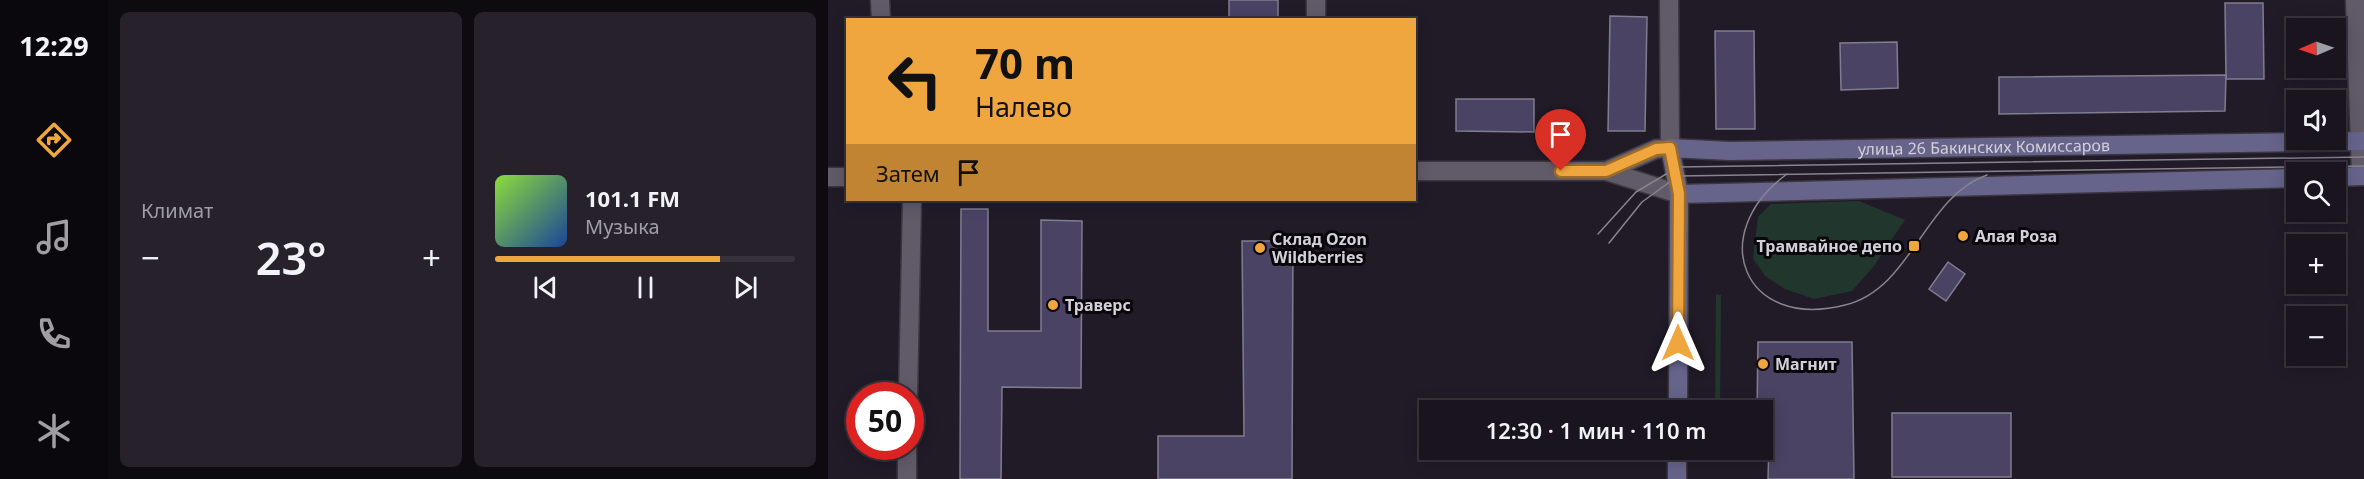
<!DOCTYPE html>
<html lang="ru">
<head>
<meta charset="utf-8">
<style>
	body { margin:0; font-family:"Noto Sans",sans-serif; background:#26212b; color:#f1f3f6; height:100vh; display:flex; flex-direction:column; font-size:22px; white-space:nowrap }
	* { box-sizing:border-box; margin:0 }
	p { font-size:20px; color:#9f9ea4 }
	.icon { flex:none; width:33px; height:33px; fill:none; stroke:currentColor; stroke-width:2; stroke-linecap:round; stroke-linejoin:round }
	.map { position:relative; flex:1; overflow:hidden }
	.panel { display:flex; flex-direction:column; gap:12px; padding:12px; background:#0e0b10; width:720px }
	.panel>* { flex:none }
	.hud { position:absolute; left:18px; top:18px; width:570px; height:183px; border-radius:0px; box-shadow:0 3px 15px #0003,0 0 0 2px #37333c; background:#f0a63f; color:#111; overflow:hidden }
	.needle { width:39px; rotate:268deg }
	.controls { position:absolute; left:1458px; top:18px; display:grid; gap:12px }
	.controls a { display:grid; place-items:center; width:60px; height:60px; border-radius:0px; background:#19141e; box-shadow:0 3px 15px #0003,0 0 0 2px #37333c; font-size:30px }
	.speed { position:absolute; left:18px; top:382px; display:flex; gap:12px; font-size:30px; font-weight:700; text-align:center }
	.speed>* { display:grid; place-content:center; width:78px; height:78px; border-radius:50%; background:#19141e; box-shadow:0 3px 15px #0003,0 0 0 2px #37333c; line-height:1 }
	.speed .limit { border:9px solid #d22; background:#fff; color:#111 }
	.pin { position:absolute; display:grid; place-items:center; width:51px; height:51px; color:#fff; margin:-62px -26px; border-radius:50% 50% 50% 0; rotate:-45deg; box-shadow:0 0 6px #0007 }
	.pin .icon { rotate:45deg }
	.me { position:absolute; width:66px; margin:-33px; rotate:0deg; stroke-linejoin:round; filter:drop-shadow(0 0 4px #0008) }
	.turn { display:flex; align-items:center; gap:21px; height:126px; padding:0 30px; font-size:27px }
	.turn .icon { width:78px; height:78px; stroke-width:2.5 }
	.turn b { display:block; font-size:42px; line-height:51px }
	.then { display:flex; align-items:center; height:57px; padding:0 30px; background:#0003; gap:12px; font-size:22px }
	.big { font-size:45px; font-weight:600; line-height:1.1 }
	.panel .widget { flex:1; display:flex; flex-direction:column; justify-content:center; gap:9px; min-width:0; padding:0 21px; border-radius:9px; background:#26212b }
	.song { display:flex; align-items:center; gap:18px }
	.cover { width:72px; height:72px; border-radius:9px; background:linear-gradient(135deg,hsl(90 70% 55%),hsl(220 70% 35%)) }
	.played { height:6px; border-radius:3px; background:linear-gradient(90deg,#f0a63f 75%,#37333c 75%) }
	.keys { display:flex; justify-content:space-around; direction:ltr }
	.heat { display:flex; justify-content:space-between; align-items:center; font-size:33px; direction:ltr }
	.panel .tiles { flex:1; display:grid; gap:12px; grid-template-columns:repeat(2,1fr) }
	.trip { position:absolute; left:591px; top:400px; width:354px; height:60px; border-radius:0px; background:#19141e; box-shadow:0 3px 15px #0003,0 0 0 2px #37333c; font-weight:600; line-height:60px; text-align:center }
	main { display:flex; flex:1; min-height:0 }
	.tabs { display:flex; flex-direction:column; width:108px; justify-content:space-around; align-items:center; background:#0a080c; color:#9f9ea4 }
	.tabs .icon { width:42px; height:42px }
	.tabs .current { color:#f0a63f }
	.tabs b { font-size:27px; color:#f1f3f6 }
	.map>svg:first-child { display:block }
</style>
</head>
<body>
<main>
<nav class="tabs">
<b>12:29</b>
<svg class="icon current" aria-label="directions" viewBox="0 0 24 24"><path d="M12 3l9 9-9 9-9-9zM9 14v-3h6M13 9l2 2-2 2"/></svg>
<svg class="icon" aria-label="music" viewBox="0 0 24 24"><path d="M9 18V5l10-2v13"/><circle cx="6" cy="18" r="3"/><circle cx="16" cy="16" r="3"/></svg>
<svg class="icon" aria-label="phone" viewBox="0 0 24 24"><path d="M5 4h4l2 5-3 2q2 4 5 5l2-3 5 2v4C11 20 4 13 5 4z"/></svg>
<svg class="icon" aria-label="climate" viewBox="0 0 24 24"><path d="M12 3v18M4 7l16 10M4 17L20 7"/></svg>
</nav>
<section class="panel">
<div class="tiles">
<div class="widget"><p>Климат</p>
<div class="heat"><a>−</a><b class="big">23°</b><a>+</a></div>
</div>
<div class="widget">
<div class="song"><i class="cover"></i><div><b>101.1 FM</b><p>Музыка</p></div></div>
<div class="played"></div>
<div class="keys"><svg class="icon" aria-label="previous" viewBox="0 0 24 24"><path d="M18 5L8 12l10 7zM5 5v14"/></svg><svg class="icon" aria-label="pause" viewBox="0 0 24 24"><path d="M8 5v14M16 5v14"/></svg><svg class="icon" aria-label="next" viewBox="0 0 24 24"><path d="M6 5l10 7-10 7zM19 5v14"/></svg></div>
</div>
</div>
</section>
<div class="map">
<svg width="1536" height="479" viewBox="0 0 1536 479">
	<rect width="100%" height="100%" fill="#211b28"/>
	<!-- green -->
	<g fill="#21372d">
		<polygon points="1031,201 1077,220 1046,266 1024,291 986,299 957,289 937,276 925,258 930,217 943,204"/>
		<polygon points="888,294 893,295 892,411 887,411"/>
	</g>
	<!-- building -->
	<g fill="#4a4364" stroke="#807d8e" stroke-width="1.5">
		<rect x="401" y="0" width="49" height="20"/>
		<polygon points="1397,3 1435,3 1436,79 1398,79"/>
		<polygon points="782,16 819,17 817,131 780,131"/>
		<polygon points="887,31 926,31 927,129 888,129"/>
		<polygon points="1069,42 1070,88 1013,90 1012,43"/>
		<polygon points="1398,75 1397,111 1171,114 1171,77"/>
		<polygon points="628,99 706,99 706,132 628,131"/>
		<polygon points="133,209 160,209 160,331 213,331 213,220 254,221 253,388 174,387 173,479 132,479"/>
		<polygon points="414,241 465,241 464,479 330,479 330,436 416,436"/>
		<polygon points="1120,262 1137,274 1118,301 1101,289"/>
		<polygon points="930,342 1024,342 1026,479 940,479 941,442 934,442 934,411 929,411"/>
		<rect x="1064" y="413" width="119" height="64"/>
	</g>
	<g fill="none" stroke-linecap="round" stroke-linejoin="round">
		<!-- minor casing -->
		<g stroke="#3b3640" stroke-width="21">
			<g id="minor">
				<polyline points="52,0 53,20"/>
				<polyline points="488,0 488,20"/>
				<polyline points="1527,0 1533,176"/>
				<polyline points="80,396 84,200"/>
				<polyline points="79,479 79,447"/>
			</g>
		</g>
		<!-- tertiary casing -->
		<g stroke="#3b3640" stroke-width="21">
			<g id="tertiary">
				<polyline points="586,171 778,171 851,194"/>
				<polyline points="778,171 828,149 842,148 841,0"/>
				<polyline points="0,177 20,177"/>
			</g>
		</g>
		<!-- secondary casing -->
		<g stroke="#3b3640" stroke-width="21">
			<g id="secondary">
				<polyline points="1508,177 1536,176"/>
				<polyline points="851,194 1468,178"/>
				<path id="s1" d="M850 411 851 194 842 148 902 151 1536 141"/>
				<polyline points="849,479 849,450"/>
			</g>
		</g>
		<!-- minor -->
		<use href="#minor" stroke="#615a69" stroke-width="18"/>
		<!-- tertiary -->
		<use href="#tertiary" stroke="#615a69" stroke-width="18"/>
		<!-- secondary -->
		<use href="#secondary" stroke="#66648b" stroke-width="18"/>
		<!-- tram -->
		<g stroke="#88838d" stroke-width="1.5">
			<path d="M959 174C877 234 915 331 1017 305 1084 289 1096 197 1159 175"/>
			<polyline points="770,234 808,192 850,167 1536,157"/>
			<polyline points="781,243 814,202 850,176 1536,166"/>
		</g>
	</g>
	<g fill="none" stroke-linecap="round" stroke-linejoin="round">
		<!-- route casing -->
		<g stroke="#9c6c29" stroke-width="15">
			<polyline id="route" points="733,171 778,171 828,149 842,148 851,194 850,343"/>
		</g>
		<!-- route -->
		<use href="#route" stroke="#f0a63f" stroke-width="10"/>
	</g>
	<!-- markers -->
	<g fill="#f0a63f" stroke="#09070c" stroke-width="2">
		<circle cx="1135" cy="236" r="6"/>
		<rect x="1080" y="240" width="12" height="12" rx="3"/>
		<circle cx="432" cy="248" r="6"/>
		<circle cx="225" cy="305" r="6"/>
		<circle cx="935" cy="364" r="6"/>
	</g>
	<g text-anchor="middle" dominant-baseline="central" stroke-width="6" stroke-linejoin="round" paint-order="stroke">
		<!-- street labels -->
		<g font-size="16" fill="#d4d0d9" stroke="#09070c">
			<text stroke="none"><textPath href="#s1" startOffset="578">улица 26 Бакинских Комиссаров</textPath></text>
		</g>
		<!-- poi labels -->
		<g font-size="16" font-weight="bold" fill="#d4d0d9" stroke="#09070c" text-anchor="start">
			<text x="1147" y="236">Алая Роза</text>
			<text x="444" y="239">Склад Ozon<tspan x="444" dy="18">Wildberries</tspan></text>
			<text x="1074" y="246" text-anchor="end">Трамвайное депо</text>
			<text x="237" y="305">Траверс</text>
			<text x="947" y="364">Магнит</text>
		</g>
	</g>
</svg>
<div class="controls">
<a><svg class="needle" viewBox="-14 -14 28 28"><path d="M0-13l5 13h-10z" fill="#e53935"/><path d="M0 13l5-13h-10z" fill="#9f9ea4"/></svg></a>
<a><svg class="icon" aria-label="sound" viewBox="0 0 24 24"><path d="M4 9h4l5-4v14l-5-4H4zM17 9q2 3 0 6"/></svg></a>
<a><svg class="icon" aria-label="search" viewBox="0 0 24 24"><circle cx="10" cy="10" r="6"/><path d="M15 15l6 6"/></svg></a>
<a>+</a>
<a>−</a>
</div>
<div class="speed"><div class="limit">50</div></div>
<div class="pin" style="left:733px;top:171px;background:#d93025"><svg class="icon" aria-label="arrive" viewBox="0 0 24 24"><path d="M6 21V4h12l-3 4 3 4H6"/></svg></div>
<svg class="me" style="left:850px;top:343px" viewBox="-20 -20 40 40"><path d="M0-17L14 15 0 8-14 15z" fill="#f0a63f" stroke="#fff" stroke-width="4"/></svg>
<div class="trip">12:30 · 1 мин · 110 m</div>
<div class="hud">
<div class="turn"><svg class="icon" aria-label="left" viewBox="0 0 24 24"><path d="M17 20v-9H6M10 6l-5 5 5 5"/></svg><div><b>70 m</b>Налево</div></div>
<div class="then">Затем<svg class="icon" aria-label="arrive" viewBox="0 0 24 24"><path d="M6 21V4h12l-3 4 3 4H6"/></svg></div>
</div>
</div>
</main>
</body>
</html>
